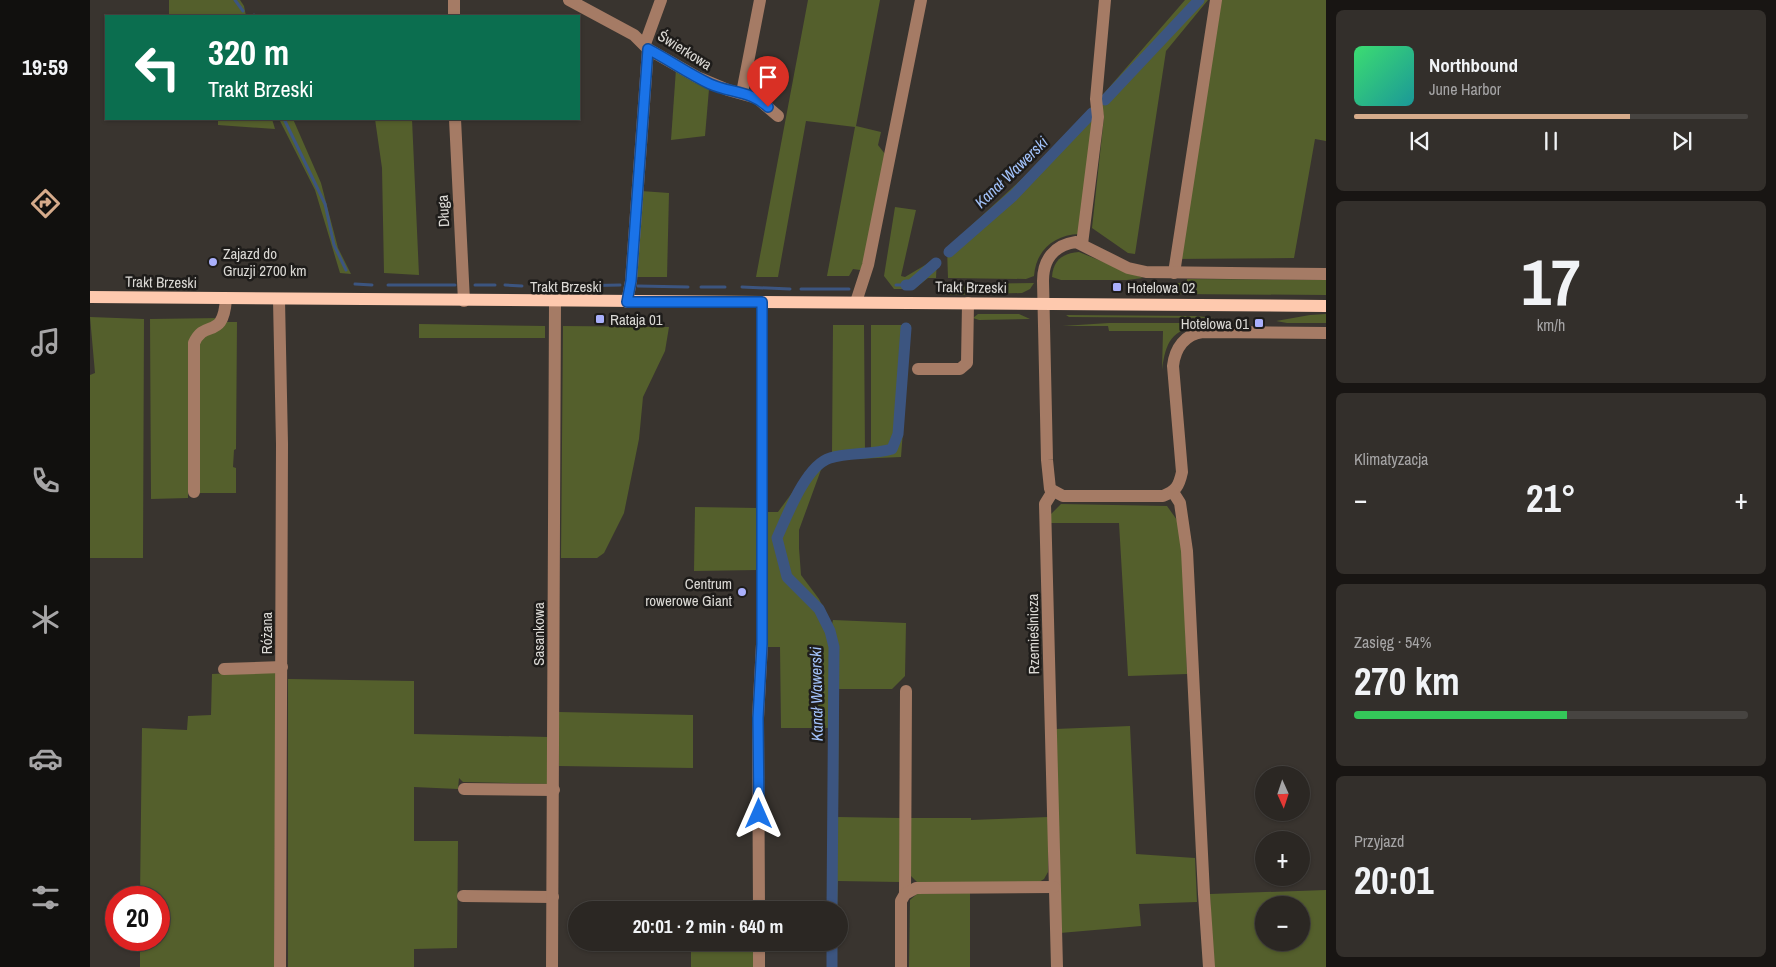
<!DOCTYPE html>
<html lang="pl">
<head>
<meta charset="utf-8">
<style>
	body { margin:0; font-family:"Archivo Narrow",sans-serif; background:#332f2b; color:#f1f3f6; height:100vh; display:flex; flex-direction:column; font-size:19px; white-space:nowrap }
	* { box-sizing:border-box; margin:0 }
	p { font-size:16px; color:#a6a5a6 }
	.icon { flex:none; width:28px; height:28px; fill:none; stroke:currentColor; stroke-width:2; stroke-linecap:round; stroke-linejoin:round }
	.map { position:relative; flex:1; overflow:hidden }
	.sheet { display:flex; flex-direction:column; gap:10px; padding:10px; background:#181513; width:450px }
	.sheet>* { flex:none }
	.hud { position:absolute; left:15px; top:15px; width:475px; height:105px; border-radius:0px; box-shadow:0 1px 4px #0004,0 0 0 1px #474441; background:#0b6e4f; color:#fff; overflow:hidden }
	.needle { width:32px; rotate:177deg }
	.fabs { position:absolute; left:1165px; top:766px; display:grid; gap:10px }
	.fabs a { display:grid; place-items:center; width:55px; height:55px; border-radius:50%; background:#2b2723; box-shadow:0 1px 4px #0004,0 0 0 1px #474441; font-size:25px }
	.speed { position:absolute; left:15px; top:886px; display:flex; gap:10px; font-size:25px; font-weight:700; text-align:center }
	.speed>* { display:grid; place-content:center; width:65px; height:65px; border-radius:50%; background:#2b2723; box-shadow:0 1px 4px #0004,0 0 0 1px #474441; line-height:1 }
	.speed .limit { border:8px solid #d22; background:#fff; color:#111 }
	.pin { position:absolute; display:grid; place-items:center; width:42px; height:42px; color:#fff; margin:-51px -21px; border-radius:50% 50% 50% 0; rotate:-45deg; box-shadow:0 0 5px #0007 }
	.pin .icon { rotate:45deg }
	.me { position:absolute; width:55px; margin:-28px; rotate:0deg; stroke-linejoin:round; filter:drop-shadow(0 0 4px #0008) }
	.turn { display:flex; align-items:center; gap:18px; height:105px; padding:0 20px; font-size:22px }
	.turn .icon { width:65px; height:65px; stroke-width:2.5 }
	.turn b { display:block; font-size:35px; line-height:42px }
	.big { font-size:38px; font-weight:800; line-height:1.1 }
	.sheet .tile { flex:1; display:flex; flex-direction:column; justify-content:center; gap:8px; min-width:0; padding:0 18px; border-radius:8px; background:#332f2b }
	.sheet .dial { align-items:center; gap:0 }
	.dial b { font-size:65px; line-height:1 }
	.song { display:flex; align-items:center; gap:15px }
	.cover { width:60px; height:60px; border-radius:8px; background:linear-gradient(135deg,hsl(140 70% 55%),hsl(180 70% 35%)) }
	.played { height:5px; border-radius:2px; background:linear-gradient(90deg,#d6ab8b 70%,#474441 70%) }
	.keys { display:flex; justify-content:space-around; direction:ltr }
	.heat { display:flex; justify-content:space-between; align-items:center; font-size:28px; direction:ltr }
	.charge { height:8px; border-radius:4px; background:linear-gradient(90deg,#34c759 54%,#474441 0) }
	.trip { position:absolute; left:478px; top:901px; width:280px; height:50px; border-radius:25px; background:#2b2723; box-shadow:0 1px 4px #0004,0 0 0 1px #474441; font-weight:800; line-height:50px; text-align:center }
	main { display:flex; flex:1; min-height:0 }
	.tabs { display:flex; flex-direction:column; width:90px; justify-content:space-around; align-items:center; background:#11100e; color:#a6a5a6 }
	.tabs .icon { width:35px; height:35px }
	.tabs .current { color:#d6ab8b }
	.tabs b { font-size:22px; color:#f1f3f6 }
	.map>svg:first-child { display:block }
</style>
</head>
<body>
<main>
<nav class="tabs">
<b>19:59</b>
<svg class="icon current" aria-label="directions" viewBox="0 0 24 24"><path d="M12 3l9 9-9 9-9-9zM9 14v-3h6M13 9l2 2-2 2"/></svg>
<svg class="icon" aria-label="music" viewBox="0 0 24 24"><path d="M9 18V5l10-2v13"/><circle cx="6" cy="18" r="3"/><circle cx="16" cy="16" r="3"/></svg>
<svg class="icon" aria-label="phone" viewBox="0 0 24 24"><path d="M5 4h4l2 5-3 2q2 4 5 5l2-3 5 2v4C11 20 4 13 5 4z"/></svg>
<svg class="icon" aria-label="climate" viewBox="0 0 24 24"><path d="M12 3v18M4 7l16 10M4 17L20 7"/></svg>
<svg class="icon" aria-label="car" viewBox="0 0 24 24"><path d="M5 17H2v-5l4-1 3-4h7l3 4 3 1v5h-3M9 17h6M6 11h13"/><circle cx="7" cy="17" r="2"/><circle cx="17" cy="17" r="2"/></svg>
<svg class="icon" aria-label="filters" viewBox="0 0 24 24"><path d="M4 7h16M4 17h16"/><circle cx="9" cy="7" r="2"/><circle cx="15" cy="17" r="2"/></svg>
</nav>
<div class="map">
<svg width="1236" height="967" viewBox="0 0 1236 967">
	<rect width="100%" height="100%" fill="#39342f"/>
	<!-- green -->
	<g fill="#545f2c" fill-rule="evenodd">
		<polygon points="79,0 150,0 154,6 156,16 79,16"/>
		<polygon points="718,0 790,0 766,126 791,132 788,145 795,154 773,266 770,270 763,269 759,276 737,276 765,127 716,121 688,277 666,277"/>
		<polygon points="1095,0 1118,0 1076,51 1045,254 1038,253 1002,228 1014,117 1010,98"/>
		<polygon points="1129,0 1236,0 1236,141 1225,139 1204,258 1081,259"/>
		<polygon points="586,69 619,89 615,136 581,140"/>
		<path d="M1002 106 1004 121 989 234C964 235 946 250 944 276L936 279 858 278 857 248 936 175Z"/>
		<polygon points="128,119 182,119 185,129 128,125"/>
		<polygon points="189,119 203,119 231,183 248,248 261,274 250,273 225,190"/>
		<polygon points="285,119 322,119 329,275 294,273 292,168"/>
		<polygon points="551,191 579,193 577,277 544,277"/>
		<polygon points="805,207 826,210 811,276 815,277 847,258 846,278 838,278 824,289 804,289 794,276"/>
		<path d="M989 252 1053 278 1037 280H971L962 277C963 260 973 253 989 252Z"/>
		<polygon points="1097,279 1236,280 1236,295 1089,294 1039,287 1053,283 1097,283"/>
		<polygon points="944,283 940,289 932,293 860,295 857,291 857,284"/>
		<polygon points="888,314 929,314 940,319 889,320 883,318"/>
		<polygon points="1236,314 1236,323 1197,323 1186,321 1220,315"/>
		<polygon points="976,315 1106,316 1124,318 979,317"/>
		<polygon points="0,317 54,319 53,558 0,558 0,375 5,373"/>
		<polygon points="131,318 100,342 98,498 61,499 60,319"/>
		<polygon points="136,322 147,322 146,449 144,450 143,467 146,468 146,493 109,493 109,340"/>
		<path d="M1019 323H1111V324C1081 331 1076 341 1072 370L1073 331H1019L1018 326H972Z"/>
		<polygon points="329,324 455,326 455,338 329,338"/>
		<polygon points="743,325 774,325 775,453 781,452 781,325 821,325 811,457 742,460 732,467 709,530 709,548 711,575 729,599 742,624 743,620 816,623 815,676 802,689 749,689 748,817 810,818 809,882 748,881 747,910 737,910 740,728 691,728 690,647 676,647 676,512 688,512 710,482 737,454 742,454"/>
		<polygon points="473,326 579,327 575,351 553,397 549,439 534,513 514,553 507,558 471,558"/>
		<polygon points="971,504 1077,506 1092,527 1097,674 1038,676 1029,523 960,523 961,514"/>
		<polygon points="605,507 668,508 668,570 604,571"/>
		<polygon points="186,671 184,967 50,967 50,940 69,940 69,898 50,897 52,728 97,730 98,716 121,715 122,674"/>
		<polygon points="198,679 324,681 324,734 458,737 458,784 373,782 369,778 368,789 324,787 324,841 368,841 367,948 324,949 324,967 198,967"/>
		<polygon points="469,712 603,715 603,768 469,766"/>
		<polygon points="1040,726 1046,854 1105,858 1107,902 1049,904 1051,926 970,933 965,729"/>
		<polygon points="958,817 958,872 954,879 949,882 827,882 819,874 820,818 881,818 881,820"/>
		<path d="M1236 890V967H1123L1120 894ZM1174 905H1211V942H1174Z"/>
		<polygon points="880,893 880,967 819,967 820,900 827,894"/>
		<rect x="601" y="943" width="65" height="24"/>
	</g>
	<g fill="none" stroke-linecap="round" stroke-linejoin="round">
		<!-- stream -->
		<g stroke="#3c5580" stroke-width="3">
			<polyline points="145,0 153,11"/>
			<polyline points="164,15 165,16"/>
			<polyline points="194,119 235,204 244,245 256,270"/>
			<polyline points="265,284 282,285"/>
			<polyline points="298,285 365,285"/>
			<polyline points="385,285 405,285"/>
			<polyline points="415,285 432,286"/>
			<polyline points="806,285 816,285"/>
			<polyline points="443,286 465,286"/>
			<polyline points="480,286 530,285"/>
			<polyline points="548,286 598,287"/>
			<polyline points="611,287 635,287"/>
			<polyline points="652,287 700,289"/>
			<polyline points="711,289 759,289"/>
		</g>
		<!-- canal -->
		<g stroke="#3c5580" stroke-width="11">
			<polyline points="1015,100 1109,0"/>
			<polyline points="859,252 923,196 1002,113"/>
			<polyline points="816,285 821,285 846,263"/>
			<path d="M742 910 744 647 740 631 729 609 697 577 687 538C697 516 716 465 740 458 758 452 782 455 802 449L808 434 816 328"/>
			<polyline points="742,967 742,942"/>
		</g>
		<!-- minor -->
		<g stroke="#a57b65" stroke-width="12">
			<polyline points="479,0 544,35 558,49 607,77 638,90 667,98 688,116"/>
			<polyline points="364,16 364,0"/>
			<polyline points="555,44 571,0"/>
			<polyline points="652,93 670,0"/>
			<polyline points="365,119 374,301"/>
			<polyline points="992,244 1008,117 1006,99 1015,0"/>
			<polyline points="1084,273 1126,0"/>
			<path d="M1236 274 1056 272 1038 268 986 242C964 245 953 260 953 281L957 460 960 489 973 496H1073C1086 491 1089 486 1092 472L1083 366C1085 348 1095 334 1113 332L1236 333"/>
			<polyline points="189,300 192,444 190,967"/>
			<polyline points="537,302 541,281 558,49"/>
			<polyline points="766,302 778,265 831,0"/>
			<polyline points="828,369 870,369 877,363 878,303"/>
			<polyline points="963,491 955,504 967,967"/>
			<path d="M104 492V343C115 318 133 341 136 299"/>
			<polyline points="1083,492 1090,503 1097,551 1114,894 1119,967"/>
			<polyline points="134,669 192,667"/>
			<polyline points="374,789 464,790"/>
			<polyline points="815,894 816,691"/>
			<polyline points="373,896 463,897"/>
			<polyline points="669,910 668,718 672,644 672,302"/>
			<polyline points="462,967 465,302"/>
			<polyline points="669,967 669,942"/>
			<polyline points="811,967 811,901 815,894 826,888 964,887"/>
		</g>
		<!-- major -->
		<polyline stroke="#fec9ae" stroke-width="12" points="0,297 1236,306"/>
	</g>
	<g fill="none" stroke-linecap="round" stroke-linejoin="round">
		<!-- route casing -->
		<g stroke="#114b97" stroke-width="12">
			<path id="route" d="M669 814 668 718 672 644V302H537L541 281 558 49C579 60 599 74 620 84 640 93 662 91 678 107"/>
		</g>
		<!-- route -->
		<use href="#route" stroke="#1a73e8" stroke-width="9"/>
	</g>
	<!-- markers -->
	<g fill="#aab0fc" stroke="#1e1c1a" stroke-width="2">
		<circle cx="123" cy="262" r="5"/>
		<rect x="1022" y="282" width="10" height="10" rx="2.5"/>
		<rect x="505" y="314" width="10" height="10" rx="2.5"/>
		<rect x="1164" y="318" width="10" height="10" rx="2.5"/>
		<circle cx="652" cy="592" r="5"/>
	</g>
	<g text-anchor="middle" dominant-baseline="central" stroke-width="5" stroke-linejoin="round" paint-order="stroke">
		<!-- street labels -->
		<g font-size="15" fill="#dbd9d5" stroke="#1e1c1a">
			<text transform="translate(595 50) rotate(32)">Świerkowa</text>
			<text transform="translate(353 211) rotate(-93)">Długa</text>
			<text transform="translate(71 282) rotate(1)">Trakt Brzeski</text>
			<text x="476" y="286">Trakt Brzeski</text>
			<text transform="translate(881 287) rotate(1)">Trakt Brzeski</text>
			<text transform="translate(176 633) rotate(-90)">Różana</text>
			<text transform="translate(448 634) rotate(-90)">Sasankowa</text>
			<text transform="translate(943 634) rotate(-91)">Rzemieślnicza</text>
		</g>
		<!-- poi labels -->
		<g font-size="15" fill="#dbd9d5" stroke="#1e1c1a" text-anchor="start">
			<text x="133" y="253">Zajazd do<tspan x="133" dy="17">Gruzji 2700 km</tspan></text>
			<text x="1037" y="287">Hotelowa 02</text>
			<text x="520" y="319">Rataja 01</text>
			<text x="1159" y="323" text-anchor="end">Hotelowa 01</text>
			<text x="642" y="583" text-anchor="end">Centrum<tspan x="642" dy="17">rowerowe Giant</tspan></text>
		</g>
		<!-- water labels -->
		<g font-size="16" font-style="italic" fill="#a3c3fb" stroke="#1e1c1a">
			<text transform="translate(921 172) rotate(-44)">Kanał Wawerski</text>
			<text transform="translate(726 694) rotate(-91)">Kanał Wawerski</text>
		</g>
	</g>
</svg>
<div class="fabs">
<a><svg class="needle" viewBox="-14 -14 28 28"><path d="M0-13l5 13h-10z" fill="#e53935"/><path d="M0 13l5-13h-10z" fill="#a6a5a6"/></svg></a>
<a>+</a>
<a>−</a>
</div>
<div class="speed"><div class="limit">20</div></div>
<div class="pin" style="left:678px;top:107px;background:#d93025"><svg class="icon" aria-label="arrive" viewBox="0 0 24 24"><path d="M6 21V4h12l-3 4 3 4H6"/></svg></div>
<svg class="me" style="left:669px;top:814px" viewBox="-20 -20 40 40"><path d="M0-17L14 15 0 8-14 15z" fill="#1a73e8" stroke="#fff" stroke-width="4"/></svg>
<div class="trip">20:01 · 2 min · 640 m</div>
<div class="hud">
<div class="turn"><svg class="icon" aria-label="left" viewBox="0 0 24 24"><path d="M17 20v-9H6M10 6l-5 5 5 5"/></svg><div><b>320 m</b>Trakt Brzeski</div></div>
</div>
</div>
<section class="sheet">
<div class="tile">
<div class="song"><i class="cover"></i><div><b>Northbound</b><p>June Harbor</p></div></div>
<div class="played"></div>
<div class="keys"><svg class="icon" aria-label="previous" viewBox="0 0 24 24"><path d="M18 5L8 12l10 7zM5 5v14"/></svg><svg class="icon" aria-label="pause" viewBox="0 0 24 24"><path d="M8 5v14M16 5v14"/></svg><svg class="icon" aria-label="next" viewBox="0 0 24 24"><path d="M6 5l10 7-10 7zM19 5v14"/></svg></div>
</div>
<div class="tile dial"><b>17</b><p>km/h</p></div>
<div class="tile"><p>Klimatyzacja</p>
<div class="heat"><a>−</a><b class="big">21°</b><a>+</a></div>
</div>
<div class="tile"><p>Zasięg · 54%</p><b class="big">270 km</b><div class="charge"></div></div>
<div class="tile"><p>Przyjazd</p><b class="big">20:01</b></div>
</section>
</main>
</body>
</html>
